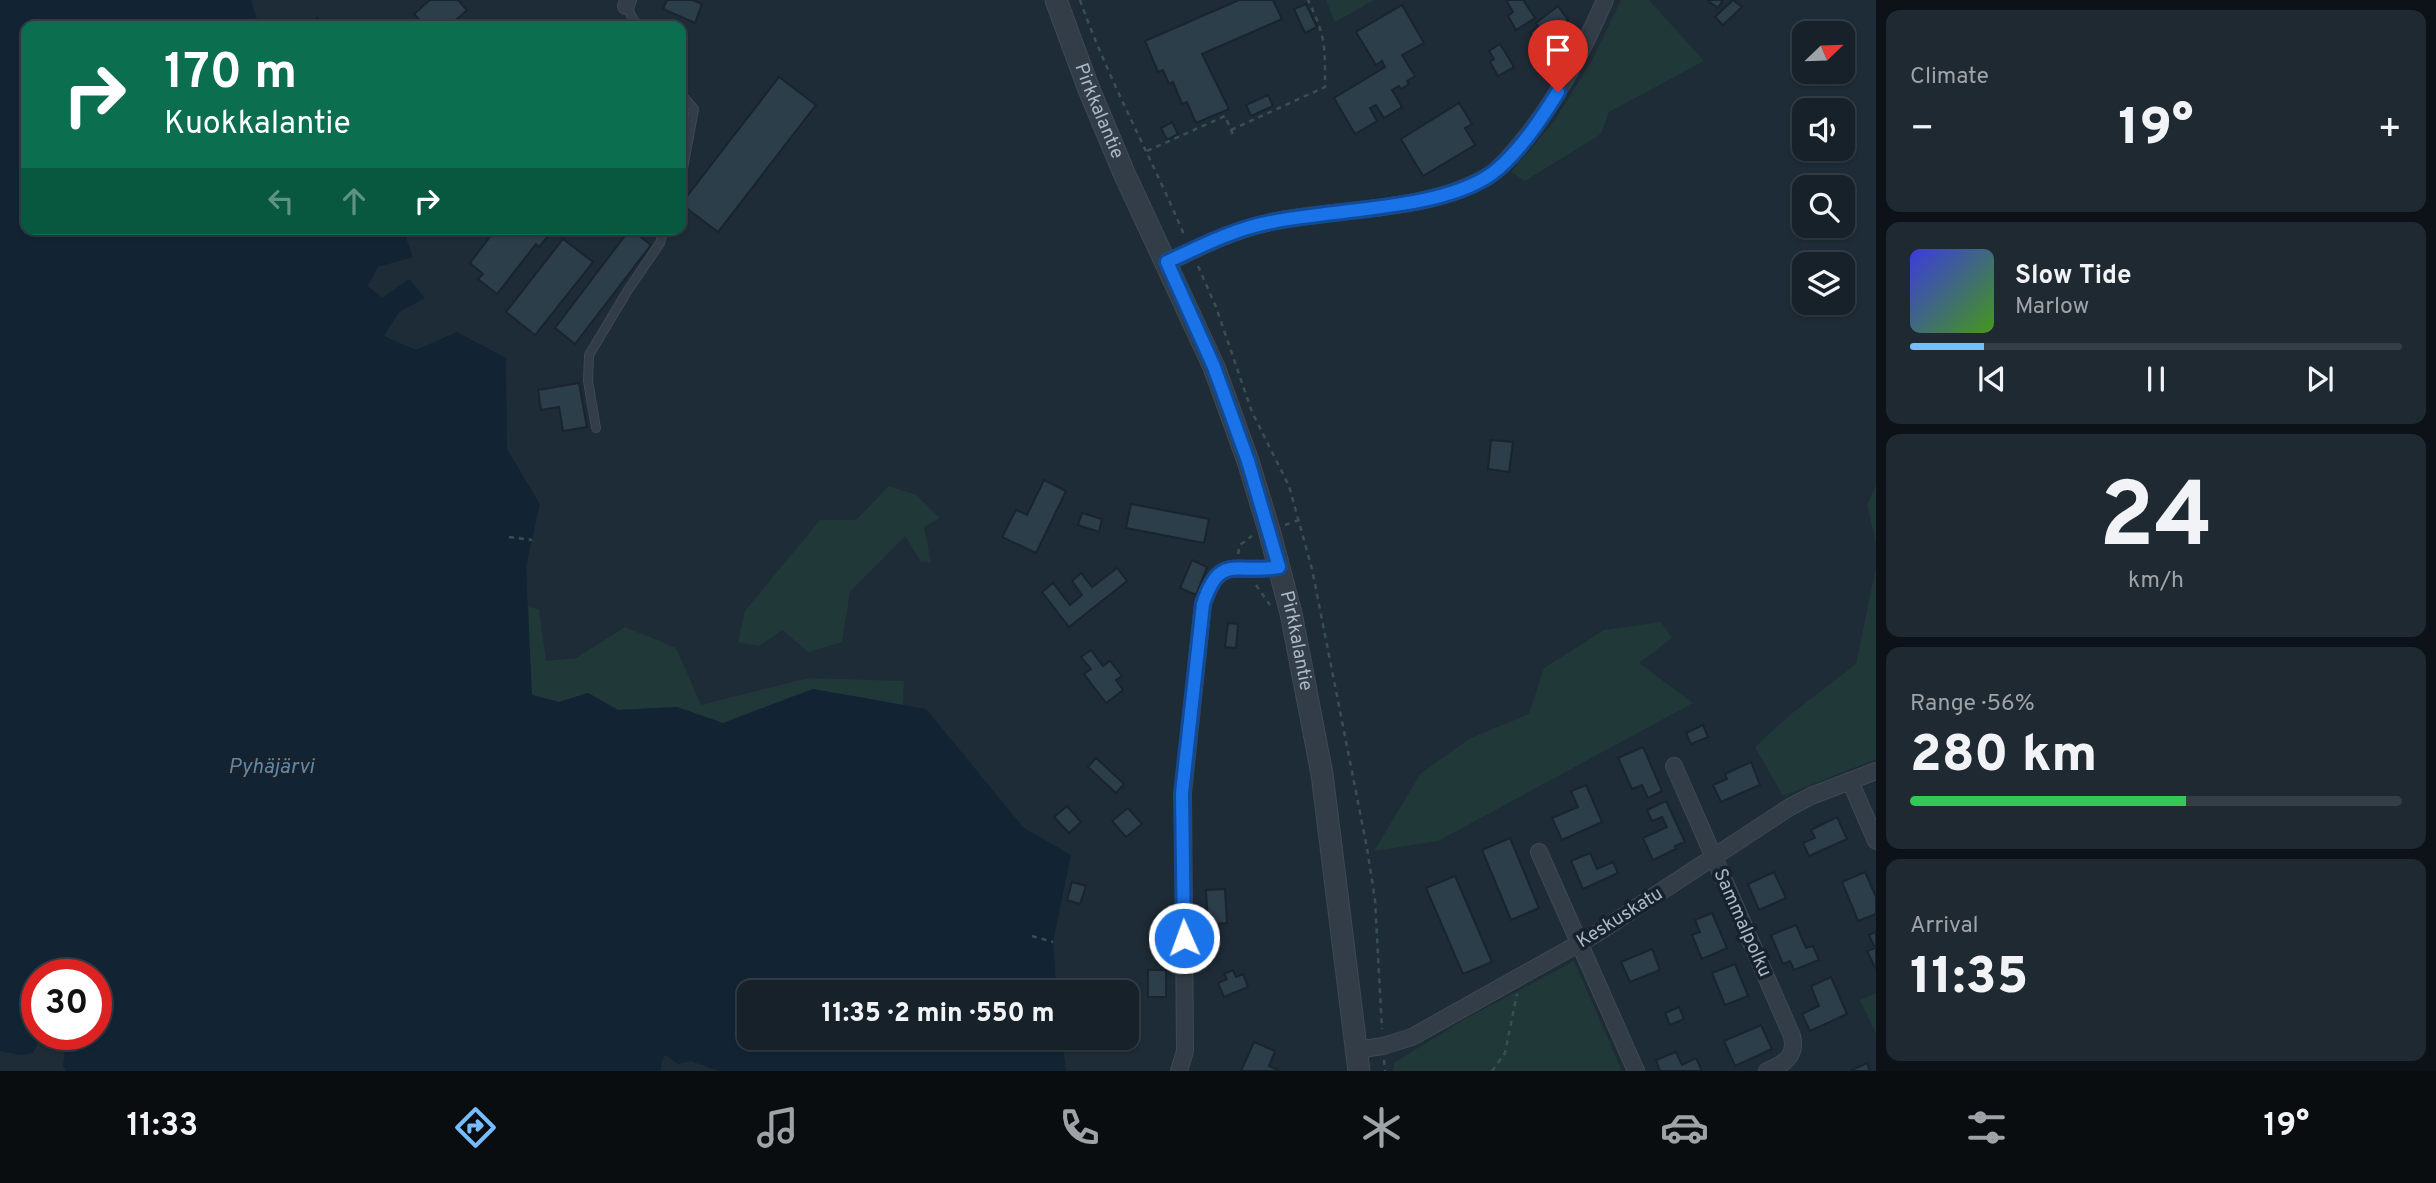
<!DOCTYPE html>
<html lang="en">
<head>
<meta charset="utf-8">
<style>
	body { margin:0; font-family:Overpass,sans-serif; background:#1f2931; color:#f1f3f6; height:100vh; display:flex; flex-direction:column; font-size:26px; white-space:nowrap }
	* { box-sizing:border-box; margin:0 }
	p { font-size:23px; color:#9ea3a8 }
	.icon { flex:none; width:38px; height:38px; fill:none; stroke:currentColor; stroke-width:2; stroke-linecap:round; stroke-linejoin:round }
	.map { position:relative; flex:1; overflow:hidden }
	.sheet { display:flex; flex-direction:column; gap:10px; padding:10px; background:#0c1217; width:560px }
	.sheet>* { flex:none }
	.guide { position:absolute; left:21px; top:21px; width:665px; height:214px; border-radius:14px; box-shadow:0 2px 5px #0004,0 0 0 2px #353e46; background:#0b6e4f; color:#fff; overflow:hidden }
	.needle { width:46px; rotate:67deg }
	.controls { position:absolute; left:1792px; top:21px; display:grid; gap:14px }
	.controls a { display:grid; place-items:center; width:63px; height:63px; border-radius:14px; background:#162129; box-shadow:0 2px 5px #0004,0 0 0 2px #353e46; font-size:35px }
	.speed { position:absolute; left:21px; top:959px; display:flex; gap:14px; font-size:35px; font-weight:700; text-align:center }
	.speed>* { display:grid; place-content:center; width:91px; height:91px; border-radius:50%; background:#162129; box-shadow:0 2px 5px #0004,0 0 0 2px #353e46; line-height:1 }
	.speed .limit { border:10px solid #d22; background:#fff; color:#111 }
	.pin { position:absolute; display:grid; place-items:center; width:60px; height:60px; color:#fff; margin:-72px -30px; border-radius:50% 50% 50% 0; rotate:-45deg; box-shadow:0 0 7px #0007 }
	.pin .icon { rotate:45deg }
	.me { position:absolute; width:77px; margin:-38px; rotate:358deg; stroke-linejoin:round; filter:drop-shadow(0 0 5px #0008) }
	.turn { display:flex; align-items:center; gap:24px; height:147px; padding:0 28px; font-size:32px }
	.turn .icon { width:91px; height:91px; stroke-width:2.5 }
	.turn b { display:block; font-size:49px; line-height:60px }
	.lanes { display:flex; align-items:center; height:66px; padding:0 28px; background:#0003; justify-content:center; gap:35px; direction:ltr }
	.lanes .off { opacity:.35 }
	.big { font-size:52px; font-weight:800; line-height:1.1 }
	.sheet .tile { flex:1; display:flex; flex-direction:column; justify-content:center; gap:10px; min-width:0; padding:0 24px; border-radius:14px; background:#1f2931 }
	.sheet .dial { align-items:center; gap:0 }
	.dial b { font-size:91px; line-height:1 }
	.song { display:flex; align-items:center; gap:21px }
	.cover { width:84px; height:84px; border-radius:10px; background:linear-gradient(135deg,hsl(240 70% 55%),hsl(100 70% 35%)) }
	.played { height:7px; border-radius:4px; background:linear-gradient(90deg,#77bdfd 15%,#353e46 15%) }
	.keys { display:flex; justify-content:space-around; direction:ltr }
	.heat { display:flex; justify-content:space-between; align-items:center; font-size:38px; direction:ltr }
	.charge { height:10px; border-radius:5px; background:linear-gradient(90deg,#34c759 56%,#353e46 0) }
	.trip { position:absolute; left:737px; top:980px; width:402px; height:70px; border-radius:14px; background:#162129; box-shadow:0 2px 5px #0004,0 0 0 2px #353e46; font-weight:800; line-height:70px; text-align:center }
	.dock { display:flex; height:112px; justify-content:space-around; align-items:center; background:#090d10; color:#9ea3a8 }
	.dock .icon { width:49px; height:49px }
	.dock .current { color:#77bdfd }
	.dock b { font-size:32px; color:#f1f3f6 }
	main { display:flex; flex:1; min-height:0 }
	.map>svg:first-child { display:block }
</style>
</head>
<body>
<main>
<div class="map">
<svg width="1876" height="1071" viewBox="0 0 1876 1071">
	<rect width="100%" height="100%" fill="#1e2c37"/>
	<!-- green -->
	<g fill="#203838">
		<polygon points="1326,0 1374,0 1335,22"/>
		<polygon points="1621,0 1649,0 1704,61 1609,112 1601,134 1525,181 1511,172 1555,120 1591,62"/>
		<polygon points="1876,485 1876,542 1867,505"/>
		<polygon points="889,486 916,495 940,518 924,527 931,562 921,562 905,536 850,592 842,642 808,652 782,630 759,646 738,642 745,611 820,520 856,520"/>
		<polygon points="1876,567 1876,759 1783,796 1755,747 1791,714 1856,664"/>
		<polygon points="528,607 539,609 546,661 576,658 625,627 676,648 701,705 809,678 904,681 903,705 813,689 723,723 677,707 618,710 588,693 559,702 531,695"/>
		<polygon points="1661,622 1672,638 1639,663 1693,703 1438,841 1374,851 1421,773 1471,738 1529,714 1544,668 1604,630"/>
		<polygon points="1574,961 1622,1071 1393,1071 1395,1062 1467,1018"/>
		<polygon points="1876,993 1876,1034 1860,1000"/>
	</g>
	<!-- water -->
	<polygon fill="#122434" points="0,0 251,0 259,26 26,26 26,229 403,229 413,257 378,267 368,286 382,298 409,279 425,298 399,312 384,336 416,350 457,332 506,358 507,449 540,504 526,566 532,695 559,702 588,693 618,710 677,707 723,723 813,689 926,709 1024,828 1071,855 1053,942 1057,992 749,992 749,1038 1062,1038 1066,1071 718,1071 691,1061 678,1064 665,1055 662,1061 661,1071 66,1071 63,1066 65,1049 82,1034 96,1034 96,975 37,975 37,1034 63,1034 39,1041 33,1053 20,1055 0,1051"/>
	<!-- building -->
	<g fill="#2d3e4b" stroke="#19242e" stroke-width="2">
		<polygon points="430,0 458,0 467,10 449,26 443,26 440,23 437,26 425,26 414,14"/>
		<polygon points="667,0 692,0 702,4 695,23 663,9"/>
		<polygon points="1239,0 1273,0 1282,19 1202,54 1229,109 1196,123 1187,102 1182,104 1173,82 1169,84 1163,70 1158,72 1145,41"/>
		<polygon points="1506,0 1523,0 1535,18 1516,30 1508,16 1513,12"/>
		<polygon points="1707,0 1723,0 1718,8"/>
		<polygon points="1733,0 1742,7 1723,25 1715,17"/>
		<polygon points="1306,4 1317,27 1305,33 1294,9"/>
		<polygon points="1402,5 1424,43 1402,55 1415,76 1407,81 1409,84 1401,89 1399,86 1392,90 1402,107 1384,118 1376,105 1370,108 1377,121 1355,134 1334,98 1385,67 1382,61 1376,65 1356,32"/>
		<polygon points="1558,6 1568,20 1556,30 1560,36 1553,41 1558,47 1548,55 1530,33 1538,26 1536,23"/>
		<polygon points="317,18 325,26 308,26"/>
		<polygon points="1500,44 1514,67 1498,76 1490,62 1494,59 1489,51"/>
		<polygon points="779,77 816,105 718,232 681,204"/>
		<polygon points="1268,95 1273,106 1251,116 1246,105"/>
		<polygon points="1459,103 1472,124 1465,128 1475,145 1423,176 1401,139"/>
		<polygon points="1172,122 1178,134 1167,140 1161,128"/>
		<polygon points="496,229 540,229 548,236 539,247 536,244 497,294 478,279 483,274 470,263"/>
		<polygon points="630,229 651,245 575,344 555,328"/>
		<polygon points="563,239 593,262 535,335 506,312"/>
		<polygon points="579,383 587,427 563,431 559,407 541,410 538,390"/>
		<polygon points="1491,440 1513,442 1509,472 1488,469"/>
		<polygon points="1044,480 1066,491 1036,553 1002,537 1016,510 1027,515"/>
		<polygon points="1131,504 1209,519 1204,543 1126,528"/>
		<polygon points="1082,513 1102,519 1099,532 1078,525"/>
		<polygon points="1192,560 1207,567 1196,595 1180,588"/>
		<polygon points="1117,568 1127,581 1069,627 1042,592 1053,583 1070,605 1082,595 1072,581 1081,573 1092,587"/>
		<polygon points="1228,623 1238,624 1236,648 1225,647"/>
		<polygon points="1091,650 1103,666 1110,661 1122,676 1116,680 1123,690 1106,703 1084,674 1091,669 1081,657"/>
		<polygon points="1703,725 1708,737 1691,744 1686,733"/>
		<polygon points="1643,747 1662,791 1648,798 1642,785 1632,789 1618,758"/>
		<polygon points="1096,758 1124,784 1116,793 1088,767"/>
		<polygon points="1751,762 1760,785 1721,802 1713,785 1727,779 1725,774"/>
		<polygon points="1586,785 1602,822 1562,840 1552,818 1578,807 1571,791"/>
		<polygon points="1666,801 1685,842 1675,846 1676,849 1653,860 1643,838 1667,827 1662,817 1652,821 1647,810"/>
		<polygon points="1067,806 1081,822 1069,833 1054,817"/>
		<polygon points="1128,808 1142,824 1126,837 1112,821"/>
		<polygon points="1837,817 1847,839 1809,856 1803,843 1815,838 1811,830"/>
		<polygon points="1510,838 1539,908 1511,920 1482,850"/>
		<polygon points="1590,853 1597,869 1613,862 1618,873 1583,889 1571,861"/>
		<polygon points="1774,872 1786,898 1759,910 1748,884"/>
		<polygon points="1865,872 1876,897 1876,914 1858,921 1842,882"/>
		<polygon points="1455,876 1492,962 1463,974 1426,888"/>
		<polygon points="1072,882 1086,886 1080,904 1067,900"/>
		<polygon points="1225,889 1227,923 1208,924 1206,890"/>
		<polygon points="1712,913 1727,948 1702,959 1692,935 1700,932 1695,920"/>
		<polygon points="1796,925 1806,948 1813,946 1819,960 1794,970 1790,961 1783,964 1771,935"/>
		<polygon points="1876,932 1876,969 1867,951 1875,948 1869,935"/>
		<polygon points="1652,949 1660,970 1630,982 1621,962"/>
		<polygon points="1735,964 1748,996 1725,1005 1712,973"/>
		<rect x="1148" y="970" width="18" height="27"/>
		<polygon points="1233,970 1236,977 1243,974 1248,987 1224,997 1218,983 1227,979 1224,974"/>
		<polygon points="1831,977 1847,1014 1810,1031 1802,1014 1819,1006 1811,986"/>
		<polygon points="1679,1007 1684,1019 1670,1025 1665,1013"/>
		<polygon points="1761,1025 1772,1049 1735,1066 1724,1041"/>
		<polygon points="1254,1042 1275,1051 1269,1066 1280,1071 1241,1071"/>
		<polygon points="1676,1052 1682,1065 1696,1058 1702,1071 1660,1071 1656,1060"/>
		<polygon points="1867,1063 1870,1071 1850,1071"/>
	</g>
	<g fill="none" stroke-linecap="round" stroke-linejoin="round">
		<!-- service casing -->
		<g stroke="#3e4954" stroke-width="10">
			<g id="service">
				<polyline points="626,6 637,26"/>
				<polyline points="681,94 694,109 681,179"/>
				<polyline points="596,428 588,381 589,355 628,290 660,243 664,229"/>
			</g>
		</g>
		<!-- minor casing -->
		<g stroke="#3e4954" stroke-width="18">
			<g id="minor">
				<polyline points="626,6 628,0"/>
				<path d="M1167 263C1201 246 1234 230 1271 222 1340 207 1427 213 1488 176 1502 168 1512 153 1522 142 1558 98 1583 51 1605 0"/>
				<path d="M1674 766 1792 1036C1797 1056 1784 1064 1767 1071"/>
				<polyline points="1850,781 1876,841"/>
				<polyline points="1539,852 1636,1071"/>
				<polyline points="1356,1050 1383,1046 1412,1037 1596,934 1790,807 1811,796 1876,771"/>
				<path d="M1179 1071 1185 1051 1183 793 1203 604C1220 552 1236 575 1279 567"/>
			</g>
		</g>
		<!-- tertiary casing -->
		<g stroke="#3e4954" stroke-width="23">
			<g id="tertiary">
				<path id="s1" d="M1056 0 1088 87 1124 173 1214 367 1248 461 1269 530 1291 613 1322 774 1359 1071"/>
			</g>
		</g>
		<!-- path -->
		<g stroke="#38504f" stroke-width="2.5" stroke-dasharray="5 5" stroke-linecap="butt">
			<path d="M1080 0C1109 82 1152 158 1185 237"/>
			<path d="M1231 130 1325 87C1325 46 1326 37 1308 0"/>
			<polyline points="1147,151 1225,116 1234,137"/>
			<polyline points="1198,266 1216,307 1252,412 1289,486 1312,569 1367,848 1375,900 1382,1029"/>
			<polyline points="1285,525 1299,520"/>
			<polyline points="509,537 532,540"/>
			<polyline points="1238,554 1240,545 1252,536"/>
			<polyline points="1256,585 1270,605"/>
			<polyline points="1032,936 1053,942"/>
			<polyline points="1384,1060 1385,1071"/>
			<polyline points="1492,1071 1505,1053 1517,994"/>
		</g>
		<!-- service -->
		<use href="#service" stroke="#323d47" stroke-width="8"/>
		<!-- minor -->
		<use href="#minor" stroke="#323d47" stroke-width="16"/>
		<!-- tertiary -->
		<use href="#tertiary" stroke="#323d47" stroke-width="21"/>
	</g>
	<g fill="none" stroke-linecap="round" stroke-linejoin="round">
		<!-- route casing -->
		<g stroke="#114b97" stroke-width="18">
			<path id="route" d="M1184 938 1182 793 1203 604C1220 552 1236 575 1279 567L1248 461 1214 367 1167 262C1201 246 1234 229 1271 222 1334 209 1439 210 1490 175 1516 157 1542 118 1558 92"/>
		</g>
		<!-- route -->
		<use href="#route" stroke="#1a73e8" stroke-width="12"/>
	</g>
	<g text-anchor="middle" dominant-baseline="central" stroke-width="7" stroke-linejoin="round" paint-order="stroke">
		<!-- street labels -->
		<g font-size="19" fill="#abb8c5" stroke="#17222c">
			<text stroke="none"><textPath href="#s1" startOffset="119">Pirkkalantie</textPath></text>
			<text stroke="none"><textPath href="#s1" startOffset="686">Pirkkalantie</textPath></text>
			<text transform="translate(1620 918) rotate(-32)">Keskuskatu</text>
			<text transform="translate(1742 923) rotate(66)">Sammalpolku</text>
		</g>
		<!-- water labels -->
		<g font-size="21" font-style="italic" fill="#6288a6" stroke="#17222c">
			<text x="271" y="767">Pyhäjärvi</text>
		</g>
	</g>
</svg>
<div class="controls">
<a><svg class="needle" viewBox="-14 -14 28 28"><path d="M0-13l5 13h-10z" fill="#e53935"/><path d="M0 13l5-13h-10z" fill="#9ea3a8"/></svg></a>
<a><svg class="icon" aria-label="sound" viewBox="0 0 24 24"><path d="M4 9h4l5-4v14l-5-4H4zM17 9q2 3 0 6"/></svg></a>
<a><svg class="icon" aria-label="search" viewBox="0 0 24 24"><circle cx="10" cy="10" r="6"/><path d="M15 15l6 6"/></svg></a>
<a><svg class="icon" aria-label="layers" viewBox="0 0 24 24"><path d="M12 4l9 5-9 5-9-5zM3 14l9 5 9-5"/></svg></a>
</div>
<div class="speed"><div class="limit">30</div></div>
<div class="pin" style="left:1558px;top:92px;background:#d93025"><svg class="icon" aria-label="arrive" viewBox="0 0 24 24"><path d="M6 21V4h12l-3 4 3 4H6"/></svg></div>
<svg class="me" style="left:1184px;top:938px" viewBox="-20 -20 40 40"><circle r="17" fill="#1a73e8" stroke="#fff" stroke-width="3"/><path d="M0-11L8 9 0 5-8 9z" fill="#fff"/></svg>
<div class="trip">11:35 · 2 min · 550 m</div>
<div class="guide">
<div class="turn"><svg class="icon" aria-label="right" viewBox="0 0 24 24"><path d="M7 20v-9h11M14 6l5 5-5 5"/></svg><div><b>170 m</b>Kuokkalantie</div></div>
<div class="lanes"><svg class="icon off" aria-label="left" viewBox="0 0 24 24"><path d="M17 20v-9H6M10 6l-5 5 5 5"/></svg><svg class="icon off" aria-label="ahead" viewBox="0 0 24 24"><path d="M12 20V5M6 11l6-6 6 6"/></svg><svg class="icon" aria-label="right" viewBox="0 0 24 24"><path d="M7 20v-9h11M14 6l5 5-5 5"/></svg></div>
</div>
</div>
<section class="sheet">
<div class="tile"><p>Climate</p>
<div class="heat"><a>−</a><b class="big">19°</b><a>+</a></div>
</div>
<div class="tile">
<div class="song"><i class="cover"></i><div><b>Slow Tide</b><p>Marlow</p></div></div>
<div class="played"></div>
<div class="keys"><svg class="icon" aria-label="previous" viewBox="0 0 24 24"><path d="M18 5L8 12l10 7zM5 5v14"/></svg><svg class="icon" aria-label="pause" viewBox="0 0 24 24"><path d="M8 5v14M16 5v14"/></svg><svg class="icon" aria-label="next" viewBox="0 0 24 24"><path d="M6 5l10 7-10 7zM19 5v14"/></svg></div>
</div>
<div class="tile dial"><b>24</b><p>km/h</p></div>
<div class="tile"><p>Range · 56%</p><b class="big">280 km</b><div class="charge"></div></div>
<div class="tile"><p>Arrival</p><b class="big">11:35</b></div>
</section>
</main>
<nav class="dock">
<b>11:33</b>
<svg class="icon current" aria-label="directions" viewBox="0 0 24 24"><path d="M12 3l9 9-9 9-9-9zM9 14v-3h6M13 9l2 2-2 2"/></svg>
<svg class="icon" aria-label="music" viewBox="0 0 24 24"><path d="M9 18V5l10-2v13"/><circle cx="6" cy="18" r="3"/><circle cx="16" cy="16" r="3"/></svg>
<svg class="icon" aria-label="phone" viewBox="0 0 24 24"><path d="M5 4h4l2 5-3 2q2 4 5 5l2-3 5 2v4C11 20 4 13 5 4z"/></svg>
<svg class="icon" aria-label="climate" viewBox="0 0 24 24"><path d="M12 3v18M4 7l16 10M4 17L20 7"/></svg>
<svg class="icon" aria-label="car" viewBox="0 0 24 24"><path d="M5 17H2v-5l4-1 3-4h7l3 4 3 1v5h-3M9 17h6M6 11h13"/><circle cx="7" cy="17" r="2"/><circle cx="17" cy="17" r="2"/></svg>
<svg class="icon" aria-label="filters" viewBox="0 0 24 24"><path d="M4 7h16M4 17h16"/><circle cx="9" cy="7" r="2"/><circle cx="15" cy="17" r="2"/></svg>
<b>19°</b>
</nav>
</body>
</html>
